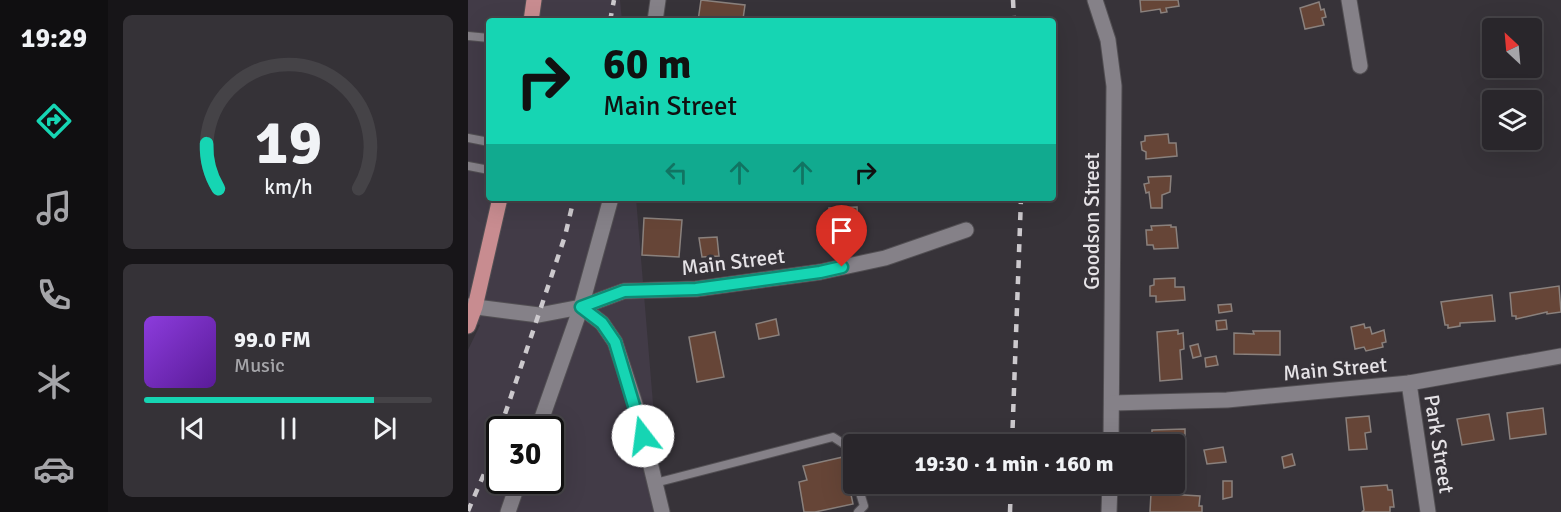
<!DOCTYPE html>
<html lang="en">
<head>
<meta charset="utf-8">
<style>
	body { margin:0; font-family:Signika,sans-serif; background:#353237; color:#f1f3f6; height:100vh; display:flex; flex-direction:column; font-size:22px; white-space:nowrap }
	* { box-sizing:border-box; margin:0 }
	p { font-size:20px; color:#a5a5a9 }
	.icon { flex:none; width:33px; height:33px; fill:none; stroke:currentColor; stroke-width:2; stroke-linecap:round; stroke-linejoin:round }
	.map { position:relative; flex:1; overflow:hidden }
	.panel { display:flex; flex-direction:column; gap:15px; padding:15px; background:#171518; width:360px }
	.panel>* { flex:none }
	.guide { position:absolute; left:18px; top:18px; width:570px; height:183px; border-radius:6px; box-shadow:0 6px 24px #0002,0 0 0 2px #454347; background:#16d5b3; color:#111; overflow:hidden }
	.needle { width:39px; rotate:334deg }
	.controls { position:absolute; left:1014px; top:18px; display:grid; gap:12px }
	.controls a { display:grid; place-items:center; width:60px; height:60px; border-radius:6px; background:#29262b; box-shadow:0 6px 24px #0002,0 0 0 2px #454347; font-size:30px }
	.speed { position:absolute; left:18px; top:416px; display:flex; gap:12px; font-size:30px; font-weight:700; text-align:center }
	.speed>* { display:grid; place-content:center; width:78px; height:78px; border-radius:50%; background:#29262b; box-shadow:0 6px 24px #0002,0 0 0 2px #454347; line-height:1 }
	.speed .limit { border:3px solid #111; border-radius:9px; background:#fff; color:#111 }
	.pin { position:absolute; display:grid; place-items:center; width:51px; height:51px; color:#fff; margin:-62px -26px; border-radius:50% 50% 50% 0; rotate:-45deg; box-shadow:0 0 6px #0007 }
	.pin .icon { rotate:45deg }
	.me { position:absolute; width:66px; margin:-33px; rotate:345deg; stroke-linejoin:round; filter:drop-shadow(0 0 4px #0008) }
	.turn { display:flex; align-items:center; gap:21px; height:126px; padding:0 18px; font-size:27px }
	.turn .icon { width:78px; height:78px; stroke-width:2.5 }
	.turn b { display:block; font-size:42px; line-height:51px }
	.lanes { display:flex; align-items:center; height:57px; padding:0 18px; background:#0003; justify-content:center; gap:30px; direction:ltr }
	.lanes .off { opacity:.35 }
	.panel .tile { flex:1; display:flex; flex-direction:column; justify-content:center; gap:9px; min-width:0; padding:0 21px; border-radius:9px; background:#353237 }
	.panel .dial { align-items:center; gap:0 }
	.dial svg { height:156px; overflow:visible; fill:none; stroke:#454347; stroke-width:7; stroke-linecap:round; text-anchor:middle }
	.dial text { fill:#f1f3f6; stroke:none }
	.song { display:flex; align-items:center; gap:18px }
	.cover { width:72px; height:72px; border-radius:9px; background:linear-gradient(135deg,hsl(270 70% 55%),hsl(270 70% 35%)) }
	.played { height:6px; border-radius:3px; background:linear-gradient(90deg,#16d5b3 80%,#454347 80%) }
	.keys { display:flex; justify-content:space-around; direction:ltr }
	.trip { position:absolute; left:375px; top:434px; width:342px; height:60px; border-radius:6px; background:#29262b; box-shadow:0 6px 24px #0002,0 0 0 2px #454347; font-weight:700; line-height:60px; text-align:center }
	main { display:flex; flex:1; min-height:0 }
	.menu { display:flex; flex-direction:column; width:108px; justify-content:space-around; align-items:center; background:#100f11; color:#a5a5a9 }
	.menu .icon { width:42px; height:42px }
	.menu .current { color:#16d5b3 }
	.menu b { font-size:27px; color:#f1f3f6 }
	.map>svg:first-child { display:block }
</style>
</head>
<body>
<main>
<nav class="menu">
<b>19:29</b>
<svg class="icon current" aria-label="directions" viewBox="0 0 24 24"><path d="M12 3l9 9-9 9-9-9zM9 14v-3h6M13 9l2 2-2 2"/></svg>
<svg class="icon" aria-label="music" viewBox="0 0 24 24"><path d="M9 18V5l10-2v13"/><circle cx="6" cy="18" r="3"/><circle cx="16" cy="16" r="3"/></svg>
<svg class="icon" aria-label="phone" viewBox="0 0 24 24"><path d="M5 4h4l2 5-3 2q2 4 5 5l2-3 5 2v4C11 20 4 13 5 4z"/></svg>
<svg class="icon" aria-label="climate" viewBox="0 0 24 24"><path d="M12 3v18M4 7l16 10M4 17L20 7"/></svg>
<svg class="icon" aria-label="car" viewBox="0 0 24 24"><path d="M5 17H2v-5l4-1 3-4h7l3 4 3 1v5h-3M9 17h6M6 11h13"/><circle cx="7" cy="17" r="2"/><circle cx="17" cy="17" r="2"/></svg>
</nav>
<section class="panel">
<div class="tile dial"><svg viewBox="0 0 100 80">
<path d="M14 69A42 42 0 1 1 86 69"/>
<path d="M14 69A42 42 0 0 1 8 46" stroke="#16d5b3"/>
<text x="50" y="56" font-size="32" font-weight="700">19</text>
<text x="50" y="72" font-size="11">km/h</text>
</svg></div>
<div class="tile">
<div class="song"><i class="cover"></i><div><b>99.0 FM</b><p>Music</p></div></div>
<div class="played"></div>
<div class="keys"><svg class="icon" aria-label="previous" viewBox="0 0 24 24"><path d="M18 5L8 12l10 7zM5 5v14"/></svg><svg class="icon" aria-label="pause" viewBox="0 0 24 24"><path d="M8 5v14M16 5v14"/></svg><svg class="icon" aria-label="next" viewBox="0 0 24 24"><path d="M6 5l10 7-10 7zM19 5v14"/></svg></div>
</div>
</section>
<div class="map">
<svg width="1093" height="512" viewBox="0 0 1093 512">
	<rect width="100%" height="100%" fill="#373339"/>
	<!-- built -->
	<path fill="#423b47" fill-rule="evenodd" d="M0 0H152L154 21H21V198H168L190 464 202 512H0V350L12 325 0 321ZM32 429H82V480H32Z"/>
	<!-- building -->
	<g fill="#664537" stroke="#8a817d" stroke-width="1.5">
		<polygon points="233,0 277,5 275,19 267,18 267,21 230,21"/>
		<polygon points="672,0 710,0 711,6 698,8 699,12 693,13 692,9 673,12"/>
		<polygon points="851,2 853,10 856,9 858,17 854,18 856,25 837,29 832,8"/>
		<polygon points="700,134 701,143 708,143 709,156 678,159 678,152 674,150 673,142 677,141 677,136"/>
		<polygon points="703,176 702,192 694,195 694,208 683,208 681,192 678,193 676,184 681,183 680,177"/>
		<polygon points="389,207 390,229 362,231 361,208"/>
		<polygon points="176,218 214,220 211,257 174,255"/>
		<polygon points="703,225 703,227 708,227 710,248 686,249 685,245 679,245 678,230 684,230 683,226"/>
		<polygon points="249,237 251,256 234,257 231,238"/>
		<polygon points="707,278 707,287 716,287 717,300 688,302 688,296 682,296 682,286 686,285 686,279"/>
		<polygon points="1091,286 1093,312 1079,314 1079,312 1048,319 1048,316 1044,316 1042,293"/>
		<polygon points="1024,295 1027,321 992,323 992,326 980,328 980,325 977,325 973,302"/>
		<polygon points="763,304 764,311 751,313 750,305"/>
		<polygon points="308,319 311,335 291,339 288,324"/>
		<polygon points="758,320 759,329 749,330 748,321"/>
		<polygon points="896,324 897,328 902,327 904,334 916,330 918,342 914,343 915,347 898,351 896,347 887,349 883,327"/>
		<polygon points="710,330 710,334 715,333 716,349 712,350 714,379 692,381 689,332"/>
		<polygon points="785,331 812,331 812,355 766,354 766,333 786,334"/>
		<polygon points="247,332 256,377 229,382 221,337"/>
		<polygon points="730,344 733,356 725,358 722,346"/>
		<polygon points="748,356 750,365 738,367 737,358"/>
		<polygon points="1075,408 1078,434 1042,439 1039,413"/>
		<polygon points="1021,414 1026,440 994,445 989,419"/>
		<polygon points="901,416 903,432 897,433 899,449 881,450 878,418"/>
		<polygon points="717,429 717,454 706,454 706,444 684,444 684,430"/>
		<polygon points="755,447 758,462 739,464 736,450"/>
		<polygon points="824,454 827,465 816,468 814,457"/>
		<polygon points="375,457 385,504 347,512 336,512 331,482 339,480 335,466"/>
		<polygon points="755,481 764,481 764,497 755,499"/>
		<polygon points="919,485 920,490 924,490 926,507 922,507 922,512 894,512 896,510 893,487"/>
		<polygon points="683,493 732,496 731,506 734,506 734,512 682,512"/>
	</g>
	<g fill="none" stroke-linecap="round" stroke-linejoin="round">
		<!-- lane casing -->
		<g stroke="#524f53" stroke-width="10">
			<g id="lane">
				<polyline points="0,36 21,38"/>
				<polyline points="0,138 21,142"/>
				<polyline points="0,166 21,170"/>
				<polyline points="187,483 365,437 379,446 386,470"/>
				<polyline points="389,483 396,506 390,512"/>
			</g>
		</g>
		<!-- street casing -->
		<g stroke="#524f53" stroke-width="17">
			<g id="street">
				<polyline points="627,0 640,40 646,86 643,444"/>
				<polyline points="881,0 892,66"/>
				<polyline points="187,21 190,0"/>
				<polyline points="0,306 71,315 113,307 156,291 228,289 352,272 417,258 498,230"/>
				<polyline points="113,307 134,323 147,342 170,413 194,512"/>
				<polyline points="941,383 960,512"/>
				<polyline points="644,403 759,400 941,383 1093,356"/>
				<polyline points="70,429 113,307 143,198"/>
				<polyline points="40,512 51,480"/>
				<polyline points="641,512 642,483"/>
			</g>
		</g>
		<!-- primary casing -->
		<g stroke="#524f53" stroke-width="17">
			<g id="primary">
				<polyline points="63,21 66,0"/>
				<polyline points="0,326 7,307 32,198"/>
			</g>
		</g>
		<!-- lane -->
		<use href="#lane" stroke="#858188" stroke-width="8"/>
		<!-- street -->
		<use href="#street" stroke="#858188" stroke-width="15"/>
		<!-- primary -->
		<use href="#primary" stroke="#c88c90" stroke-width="15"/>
		<!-- rail -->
		<g stroke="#ccc9cd" stroke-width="4.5" stroke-dasharray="8 8" stroke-linecap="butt">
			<polyline points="545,0 546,21"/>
			<polyline points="142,21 146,0"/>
			<polyline points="32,429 97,236 106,198"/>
			<polyline points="544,444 553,198"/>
			<polyline points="0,511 19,467 32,430"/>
			<polyline points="542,512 543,483"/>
		</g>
	</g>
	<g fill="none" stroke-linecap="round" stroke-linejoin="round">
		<!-- route casing -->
		<g stroke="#0e8a74" stroke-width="15">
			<polyline id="route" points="175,436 147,342 134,323 113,307 156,291 228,289 352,272 374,267"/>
		</g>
		<!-- route -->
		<use href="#route" stroke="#16d5b3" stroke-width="10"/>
	</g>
	<g text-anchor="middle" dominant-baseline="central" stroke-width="6" stroke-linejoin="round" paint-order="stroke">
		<!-- street labels -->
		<g font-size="21" fill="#e5e2e6" stroke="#373339">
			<text transform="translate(624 221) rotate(-90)">Goodson Street</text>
			<text transform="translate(265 262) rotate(-7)">Main Street</text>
			<text transform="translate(867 369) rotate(-5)">Main Street</text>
			<text transform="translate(971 444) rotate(81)">Park Street</text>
		</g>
	</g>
</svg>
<div class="controls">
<a><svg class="needle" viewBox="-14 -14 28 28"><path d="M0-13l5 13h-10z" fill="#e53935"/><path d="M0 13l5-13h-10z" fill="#a5a5a9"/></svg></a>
<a><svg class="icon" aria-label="layers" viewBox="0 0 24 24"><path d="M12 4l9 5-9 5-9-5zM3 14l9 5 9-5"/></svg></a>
</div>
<div class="speed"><div class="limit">30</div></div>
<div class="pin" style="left:374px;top:267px;background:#d93025"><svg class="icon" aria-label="arrive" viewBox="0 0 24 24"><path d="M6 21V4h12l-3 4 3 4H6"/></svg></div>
<svg class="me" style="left:175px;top:436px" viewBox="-20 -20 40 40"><circle r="19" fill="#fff"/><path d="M0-13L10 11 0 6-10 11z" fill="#16d5b3"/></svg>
<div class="trip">19:30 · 1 min · 160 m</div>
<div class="guide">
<div class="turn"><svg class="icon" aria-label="right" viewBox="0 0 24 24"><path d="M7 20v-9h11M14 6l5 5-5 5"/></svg><div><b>60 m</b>Main Street</div></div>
<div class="lanes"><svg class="icon off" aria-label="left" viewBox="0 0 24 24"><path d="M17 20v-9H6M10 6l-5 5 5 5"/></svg><svg class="icon off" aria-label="ahead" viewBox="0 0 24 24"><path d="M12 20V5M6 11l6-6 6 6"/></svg><svg class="icon off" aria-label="ahead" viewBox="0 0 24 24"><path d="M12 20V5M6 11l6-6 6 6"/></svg><svg class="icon" aria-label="right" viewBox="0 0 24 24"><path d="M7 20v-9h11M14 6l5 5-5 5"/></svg></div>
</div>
</div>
</main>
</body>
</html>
